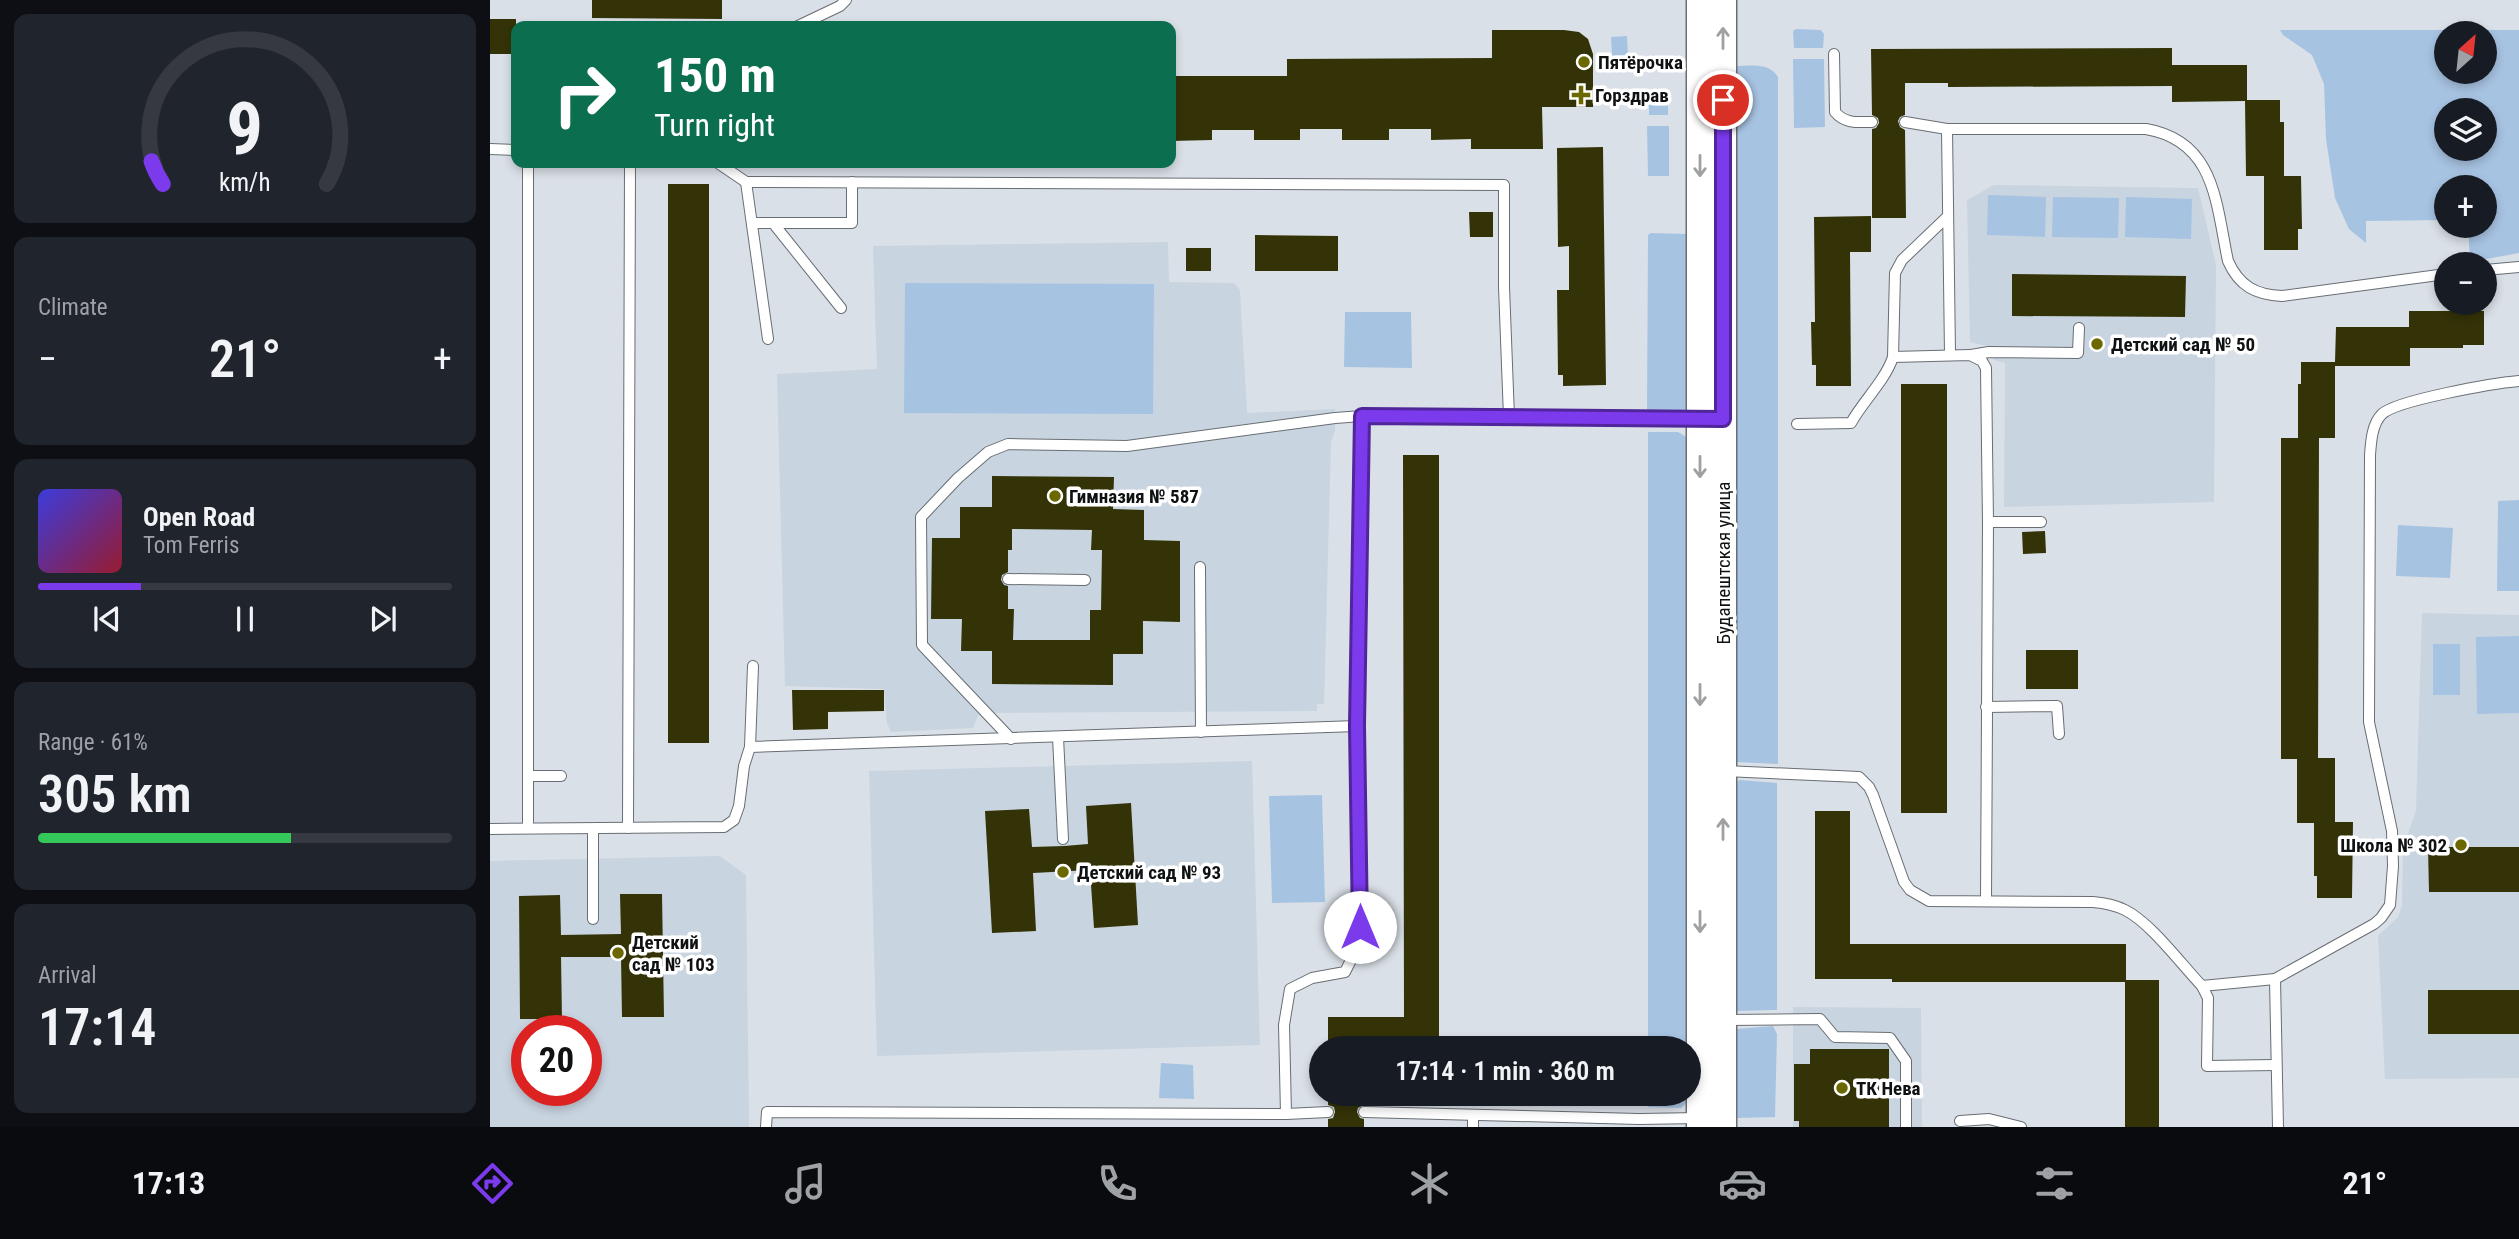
<!DOCTYPE html>
<html lang="en">
<head>
<meta charset="utf-8">
<style>
	body { margin:0; font-family:"Roboto Condensed",sans-serif; background:#20242c; color:#f1f3f6; height:100vh; display:flex; flex-direction:column; font-size:26px; white-space:nowrap }
	* { box-sizing:border-box; margin:0 }
	p { font-size:23px; color:#9ea1a6 }
	.icon { flex:none; width:38px; height:38px; fill:none; stroke:currentColor; stroke-width:2; stroke-linecap:round; stroke-linejoin:round }
	.map { position:relative; flex:1; overflow:hidden }
	.side { display:flex; flex-direction:column; gap:14px; padding:14px; background:#0d0f14; width:490px }
	.side>* { flex:none }
	.hud { position:absolute; left:21px; top:21px; width:665px; height:147px; border-radius:14px; box-shadow:0 4px 10px #0003; background:#0b6e4f; color:#fff; overflow:hidden }
	.needle { width:46px; rotate:27deg }
	.tools { position:absolute; left:1944px; top:21px; display:grid; gap:14px }
	.tools a { display:grid; place-items:center; width:63px; height:63px; border-radius:50%; background:#171b24; box-shadow:0 4px 10px #0003; font-size:35px }
	.speed { position:absolute; left:21px; top:1015px; display:flex; gap:14px; font-size:35px; font-weight:700; text-align:center }
	.speed>* { display:grid; place-content:center; width:91px; height:91px; border-radius:50%; background:#171b24; box-shadow:0 4px 10px #0003; line-height:1 }
	.speed .limit { border:10px solid #d22; background:#fff; color:#111 }
	.pin { position:absolute; display:grid; place-items:center; width:60px; height:60px; color:#fff; margin:-30px; border:4px solid #fff; border-radius:50%; box-shadow:0 2px 7px #0007 }
	.me { position:absolute; width:77px; margin:-38px; rotate:0deg; stroke-linejoin:round; filter:drop-shadow(0 0 5px #0008) }
	.turn { display:flex; align-items:center; gap:24px; height:147px; padding:0 28px; font-size:32px }
	.turn .icon { width:91px; height:91px; stroke-width:2.5 }
	.turn b { display:block; font-size:49px; line-height:60px }
	.big { font-size:52px; font-weight:600; line-height:1.1 }
	.side .card { flex:1; display:flex; flex-direction:column; justify-content:center; gap:10px; min-width:0; padding:0 24px; border-radius:14px; background:#20242c }
	.side .dial { align-items:center; gap:0 }
	.dial svg { height:182px; overflow:visible; fill:none; stroke:#363941; stroke-width:7; stroke-linecap:round; text-anchor:middle }
	.dial text { fill:#f1f3f6; stroke:none }
	.song { display:flex; align-items:center; gap:21px }
	.cover { width:84px; height:84px; border-radius:10px; background:linear-gradient(135deg,hsl(240 70% 55%),hsl(350 70% 35%)) }
	.played { height:7px; border-radius:4px; background:linear-gradient(90deg,#7c3aed 25%,#363941 25%) }
	.keys { display:flex; justify-content:space-around; direction:ltr }
	.heat { display:flex; justify-content:space-between; align-items:center; font-size:38px; direction:ltr }
	.charge { height:10px; border-radius:5px; background:linear-gradient(90deg,#34c759 61%,#363941 0) }
	.trip { position:absolute; left:819px; top:1036px; width:392px; height:70px; border-radius:35px; background:#171b24; box-shadow:0 4px 10px #0003; font-weight:600; line-height:70px; text-align:center }
	.tab-bar { display:flex; height:112px; justify-content:space-around; align-items:center; background:#090b0e; color:#9ea1a6 }
	.tab-bar .icon { width:49px; height:49px }
	.tab-bar .on { color:#7c3aed }
	.tab-bar b { font-size:32px; color:#f1f3f6 }
	main { display:flex; flex:1; min-height:0 }
	.map>svg:first-child { display:block }
</style>
</head>
<body>
<main>
<section class="side">
<div class="card dial"><svg viewBox="0 0 100 80">
<path d="M14 69A42 42 0 1 1 86 69"/>
<path d="M14 69A42 42 0 0 1 9 59" stroke="#7c3aed"/>
<text x="50" y="56" font-size="32" font-weight="700">9</text>
<text x="50" y="72" font-size="11">km/h</text>
</svg></div>
<div class="card"><p>Climate</p>
<div class="heat"><a>−</a><b class="big">21°</b><a>+</a></div>
</div>
<div class="card">
<div class="song"><i class="cover"></i><div><b>Open Road</b><p>Tom Ferris</p></div></div>
<div class="played"></div>
<div class="keys"><svg class="icon" aria-label="previous" viewBox="0 0 24 24"><path d="M18 5L8 12l10 7zM5 5v14"/></svg><svg class="icon" aria-label="pause" viewBox="0 0 24 24"><path d="M8 5v14M16 5v14"/></svg><svg class="icon" aria-label="next" viewBox="0 0 24 24"><path d="M6 5l10 7-10 7zM19 5v14"/></svg></div>
</div>
<div class="card"><p>Range · 61%</p><b class="big">305 km</b><div class="charge"></div></div>
<div class="card"><p>Arrival</p><b class="big">17:14</b></div>
</section>
<div class="map">
<svg width="2029" height="1127" viewBox="0 0 2029 1127">
	<rect width="100%" height="100%" fill="#dae0e7"/>
	<!-- built -->
	<g fill="#c8d4e0" fill-rule="evenodd">
		<polygon points="1504,185 1708,188 1726,265 1724,502 1514,507 1515,363 1504,360 1497,346 1480,342 1477,200"/>
		<polygon points="678,242 679,282 744,283 750,290 757,413 845,409 845,431 841,442 834,704 827,704 827,711 496,713 488,715 483,728 401,732 397,723 394,689 295,686 287,374 387,369 383,246"/>
		<polygon points="1932,613 2029,615 2029,1078 1895,1079 1888,936 1908,917 1912,906 1913,848 1926,811"/>
		<polygon points="762,761 770,1045 387,1056 379,771"/>
		<path d="M230 856 256 875 259 1127H0V861ZM37 1031H96V1090H37Z"/>
		<polygon points="1303,1007 1431,1008 1432,1127 1303,1127"/>
	</g>
	<!-- green -->
	<g fill="#a7c3e2" fill-rule="evenodd">
		<polygon points="1306,29 1331,30 1334,34 1333,48 1304,48 1303,31"/>
		<path d="M1790 30H2029V253L1980 262 1978 226H1995V187H1956V220L1876 221V243L1859 229 1845 198 1836 139 1834 84 1822 55 1793 35ZM1956 33H1995V72H1956ZM1956 110H1995V149H1956Z"/>
		<polygon points="1137,36 1138,55 1122,56 1121,37"/>
		<polygon points="1303,59 1334,59 1335,127 1304,128"/>
		<path d="M1244 66C1260 66 1279 62 1288 77V764L1245 762Z"/>
		<polygon points="1159,95 1178,96 1178,115 1159,115"/>
		<polygon points="1157,126 1179,126 1179,176 1158,176"/>
		<polygon points="1498,195 1556,197 1555,237 1497,235"/>
		<polygon points="1563,197 1629,198 1628,238 1562,237"/>
		<polygon points="1636,197 1702,199 1701,239 1635,237"/>
		<polygon points="1161,233 1198,234 1198,408 1192,411 1157,411 1158,235"/>
		<polygon points="415,283 664,284 663,414 414,413"/>
		<polygon points="855,312 921,312 922,368 854,367"/>
		<polygon points="1158,432 1188,432 1198,438 1198,1048 1158,1048"/>
		<polygon points="2029,500 2029,591 2007,591 2008,501"/>
		<polygon points="1908,525 1963,528 1960,578 1906,576"/>
		<polygon points="2029,636 2029,713 1987,714 1986,637"/>
		<rect x="1943" y="644" width="27" height="51"/>
		<polygon points="1250,780 1287,783 1287,1010 1246,1011 1246,782"/>
		<polygon points="832,795 835,902 782,903 779,796"/>
		<polygon points="1283,1026 1287,1034 1285,1117 1247,1118 1245,1094 1246,1029"/>
		<polygon points="671,1063 703,1065 704,1099 669,1098"/>
		<polygon points="1158,1094 1198,1094 1198,1102 1191,1108 1158,1107"/>
	</g>
	<!-- building -->
	<g fill="#343307" fill-rule="evenodd">
		<polygon points="102,0 232,0 232,19 102,18"/>
		<rect x="0" y="19" width="26" height="35"/>
		<polygon points="1002,30 1074,30 1089,32 1098,39 1103,54 1103,107 1052,107 1053,149 981,149 981,139 941,140 941,129 899,129 899,140 852,140 852,129 810,129 810,140 764,140 764,130 722,130 722,140 681,141 681,76 797,76 797,59 1002,58"/>
		<polygon points="1682,48 1682,65 1757,65 1757,100 1790,100 1790,122 1794,122 1794,176 1811,176 1812,229 1808,229 1808,250 1774,250 1774,176 1756,176 1755,101 1682,102 1682,86 1458,87 1458,83 1415,83 1415,115 1410,117 1408,121 1410,127 1415,130 1416,218 1382,218 1382,129 1386,128 1389,123 1388,118 1382,115 1381,49"/>
		<polygon points="1113,147 1116,385 1073,386 1073,375 1068,375 1067,290 1079,290 1079,246 1068,247 1067,148"/>
		<rect x="178" y="184" width="41" height="559"/>
		<polygon points="979,212 1003,212 1003,237 980,237"/>
		<polygon points="1381,216 1381,252 1360,252 1361,386 1326,386 1326,365 1322,365 1321,322 1325,322 1324,217"/>
		<polygon points="765,235 848,236 848,271 765,271"/>
		<rect x="696" y="248" width="25" height="23"/>
		<polygon points="1522,274 1696,276 1695,317 1522,316"/>
		<polygon points="1919,311 1994,311 1994,345 1973,345 1973,348 1920,348 1920,366 1845,366 1845,438 1829,438 1828,758 1845,758 1845,822 1863,822 1862,898 1827,898 1827,876 1824,876 1824,823 1807,823 1807,759 1791,759 1791,438 1808,438 1808,384 1811,384 1811,362 1845,362 1846,327 1919,327"/>
		<rect x="1411" y="384" width="46" height="429"/>
		<polygon points="913,455 949,455 949,1048 838,1048 838,1017 914,1017"/>
		<path d="M502 476 624 477 623 509 654 510V540L690 541V622L653 621V654H623V685L502 684V651H471L472 619H441L442 538H470V507H502ZM522 529 602 530 601 550H612L611 610H600V640H523L524 609H518V586L514 585 511 580 512 575 518 572V550H522Z"/>
		<polygon points="1555,531 1556,553 1533,554 1532,532"/>
		<rect x="1536" y="650" width="52" height="39"/>
		<polygon points="302,690 394,690 394,711 338,712 338,729 303,730"/>
		<polygon points="641,803 648,925 604,928 600,870 543,873 546,931 502,933 495,811 539,809 542,847 574,846 598,844 596,806"/>
		<polygon points="1325,811 1360,811 1360,944 1636,944 1636,980 1669,980 1669,1127 1635,1127 1635,982 1402,982 1402,979 1325,979"/>
		<polygon points="1938,847 2029,847 2029,892 1939,892"/>
		<polygon points="130,894 172,894 174,1017 132,1017 131,957 71,957 72,1019 30,1019 29,896 70,895 71,935 131,934"/>
		<rect x="1938" y="990" width="91" height="44"/>
		<polygon points="1320,1049 1399,1049 1399,1127 1309,1127 1309,1121 1304,1121 1304,1064 1320,1064"/>
		<polygon points="838,1094 874,1094 874,1105 868,1108 867,1112 870,1118 874,1119 874,1127 838,1127 838,1119 843,1118 845,1112 844,1107 838,1105"/>
	</g>
	<g fill="none" stroke-linecap="round" stroke-linejoin="round">
		<!-- lane casing -->
		<g stroke="#686e73" stroke-width="12">
			<g id="lane">
				<polyline points="308,26 350,6 356,0"/>
				<path d="M1344 54 1345 112C1355 124 1368 122 1382 122"/>
				<polyline points="1415,122 1457,129"/>
				<polyline points="0,149 26,150"/>
				<polyline points="228,163 256,182 1014,185 1014,287 1019,417 1209,419"/>
				<polyline points="256,182 278,339"/>
				<polyline points="1458,216 1412,260 1405,273 1403,357 1480,355 1492,361 1496,368 1498,522 1496,901"/>
				<polyline points="263,223 362,223 362,182"/>
				<polyline points="283,223 351,308"/>
				<polyline points="1995,270 2029,267"/>
				<path d="M1460 354 1457 129H1656C1726 141 1726 205 1738 261 1749 286 1766 295 1792 296L1956 274"/>
				<polyline points="1481,355 1499,352 1588,353 1589,328"/>
				<path d="M1307 424 1361 423C1373 401 1395 381 1403 357"/>
				<polyline points="1498,522 1551,522"/>
				<polyline points="710,567 711,732"/>
				<polyline points="518,579 595,580"/>
				<polyline points="1496,707 1567,706 1569,734"/>
				<polyline points="568,737 573,839"/>
				<polyline points="521,739 432,645 431,517 468,478 498,452 518,444 637,446 845,418 872,416"/>
				<polyline points="260,747 867,726"/>
				<path d="M1235 771 1369 777 1379 787 1383 795 1414 882 1420 890 1439 901 1603 902C1614 903 1625 905 1635 910 1661 923 1691 964 1712 986L1785 979 1884 924 1891 918 1900 905 1903 866 1902 831 1879 722 1880 455C1881 441 1882 424 1892 414 1907 400 2005 383 2029 381"/>
				<polyline points="38,776 71,776"/>
				<polyline points="38,828 38,163"/>
				<polyline points="138,828 140,163"/>
				<polyline points="0,829 234,827 244,820 249,806 254,766 260,747 263,666"/>
				<polyline points="103,919 103,829"/>
				<polyline points="1785,979 1788,1127"/>
				<polyline points="1712,986 1718,998 1717,1066 1786,1065"/>
				<polyline points="1235,1020 1330,1019 1345,1037 1400,1038 1416,1061 1416,1127"/>
				<polyline points="874,1112 1149,1119 1209,1118"/>
				<polyline points="796,1114 838,1112"/>
				<polyline points="1470,1121 1499,1119 1531,1127"/>
				<polyline points="276,1127 277,1112 796,1114 794,1025 800,989 822,978 855,972 863,956 870,927 867,726 872,416 1019,417"/>
				<polyline points="983,1127 983,1116"/>
			</g>
		</g>
		<!-- secondary casing -->
		<g stroke="#686e73" stroke-width="29">
			<g id="secondary">
				<polyline points="1210,0 1210,1127"/>
				<polyline points="1233,0 1233,1127"/>
			</g>
		</g>
		<!-- lane -->
		<use href="#lane" stroke="#fff" stroke-width="10"/>
		<!-- secondary -->
		<use href="#secondary" stroke="#fff" stroke-width="26"/>
	</g>
	<!-- one-way arrows -->
	<defs><path id="oneway-shaft" d="M-6 0H5M1.5-3L5.5 0L1.5 3" fill="none" stroke-width="1.6" stroke-linecap="round" stroke-linejoin="round" transform="scale(1.75)"/></defs>
	<g stroke="#9fa0a1">
		<use href="#oneway-shaft" transform="translate(1233 38) rotate(-90)"/>
		<use href="#oneway-shaft" transform="translate(1210 166) rotate(90)"/>
		<use href="#oneway-shaft" transform="translate(1210 467) rotate(90)"/>
		<use href="#oneway-shaft" transform="translate(1210 695) rotate(90)"/>
		<use href="#oneway-shaft" transform="translate(1233 829) rotate(-90)"/>
		<use href="#oneway-shaft" transform="translate(1210 922) rotate(90)"/>
	</g>
	<g fill="none" stroke-linecap="round" stroke-linejoin="round">
		<!-- route casing -->
		<g stroke="#51269a" stroke-width="18">
			<polyline id="route" points="870,927 867,726 872,416 1233,419 1233,100"/>
		</g>
		<!-- route -->
		<use href="#route" stroke="#7c3aed" stroke-width="12"/>
	</g>
	<!-- markers -->
	<g fill="#6b6800" stroke="#fff" stroke-width="2.5">
		<circle cx="1094" cy="62" r="7"/>
		<path d="M1087.5 84.5h7v7h7v7h-7v7h-7v-7h-7v-7h7z"/>
		<circle cx="1607" cy="344" r="7"/>
		<circle cx="565" cy="496" r="7"/>
		<circle cx="1971" cy="845" r="7"/>
		<circle cx="573" cy="872" r="7"/>
		<circle cx="128" cy="953" r="7"/>
		<circle cx="1352" cy="1088" r="7"/>
	</g>
	<g text-anchor="middle" dominant-baseline="central" stroke-width="7" stroke-linejoin="round" paint-order="stroke">
		<!-- poi labels -->
		<g font-size="19" font-weight="bold" fill="#0f1113" stroke="#fff" text-anchor="start">
			<text x="1108" y="62">Пятёрочка</text>
			<text x="1105" y="95">Горздрав</text>
			<text x="1621" y="344">Детский сад № 50</text>
			<text x="579" y="496">Гимназия № 587</text>
			<text x="1957" y="845" text-anchor="end">Школа № 302</text>
			<text x="587" y="872">Детский сад № 93</text>
			<text x="142" y="942">Детский<tspan x="142" dy="22">сад № 103</tspan></text>
			<text x="1366" y="1088">ТК Нева</text>
		</g>
		<!-- street labels -->
		<g font-size="19" fill="#0f1113" stroke="#fff">
			<text transform="translate(1233 563) rotate(-90)">Будапештская улица</text>
		</g>
	</g>
</svg>
<div class="tools">
<a><svg class="needle" viewBox="-14 -14 28 28"><path d="M0-13l5 13h-10z" fill="#e53935"/><path d="M0 13l5-13h-10z" fill="#9ea1a6"/></svg></a>
<a><svg class="icon" aria-label="layers" viewBox="0 0 24 24"><path d="M12 4l9 5-9 5-9-5zM3 14l9 5 9-5"/></svg></a>
<a>+</a>
<a>−</a>
</div>
<div class="speed"><div class="limit">20</div></div>
<div class="pin" style="left:1233px;top:100px;background:#d93025"><svg class="icon" aria-label="arrive" viewBox="0 0 24 24"><path d="M6 21V4h12l-3 4 3 4H6"/></svg></div>
<svg class="me" style="left:870px;top:927px" viewBox="-20 -20 40 40"><circle r="19" fill="#fff"/><path d="M0-13L10 11 0 6-10 11z" fill="#7c3aed"/></svg>
<div class="trip">17:14 · 1 min · 360 m</div>
<div class="hud">
<div class="turn"><svg class="icon" aria-label="right" viewBox="0 0 24 24"><path d="M7 20v-9h11M14 6l5 5-5 5"/></svg><div><b>150 m</b>Turn right</div></div>
</div>
</div>
</main>
<nav class="tab-bar">
<b>17:13</b>
<svg class="icon on" aria-label="directions" viewBox="0 0 24 24"><path d="M12 3l9 9-9 9-9-9zM9 14v-3h6M13 9l2 2-2 2"/></svg>
<svg class="icon" aria-label="music" viewBox="0 0 24 24"><path d="M9 18V5l10-2v13"/><circle cx="6" cy="18" r="3"/><circle cx="16" cy="16" r="3"/></svg>
<svg class="icon" aria-label="phone" viewBox="0 0 24 24"><path d="M5 4h4l2 5-3 2q2 4 5 5l2-3 5 2v4C11 20 4 13 5 4z"/></svg>
<svg class="icon" aria-label="climate" viewBox="0 0 24 24"><path d="M12 3v18M4 7l16 10M4 17L20 7"/></svg>
<svg class="icon" aria-label="car" viewBox="0 0 24 24"><path d="M5 17H2v-5l4-1 3-4h7l3 4 3 1v5h-3M9 17h6M6 11h13"/><circle cx="7" cy="17" r="2"/><circle cx="17" cy="17" r="2"/></svg>
<svg class="icon" aria-label="filters" viewBox="0 0 24 24"><path d="M4 7h16M4 17h16"/><circle cx="9" cy="7" r="2"/><circle cx="15" cy="17" r="2"/></svg>
<b>21°</b>
</nav>
</body>
</html>
